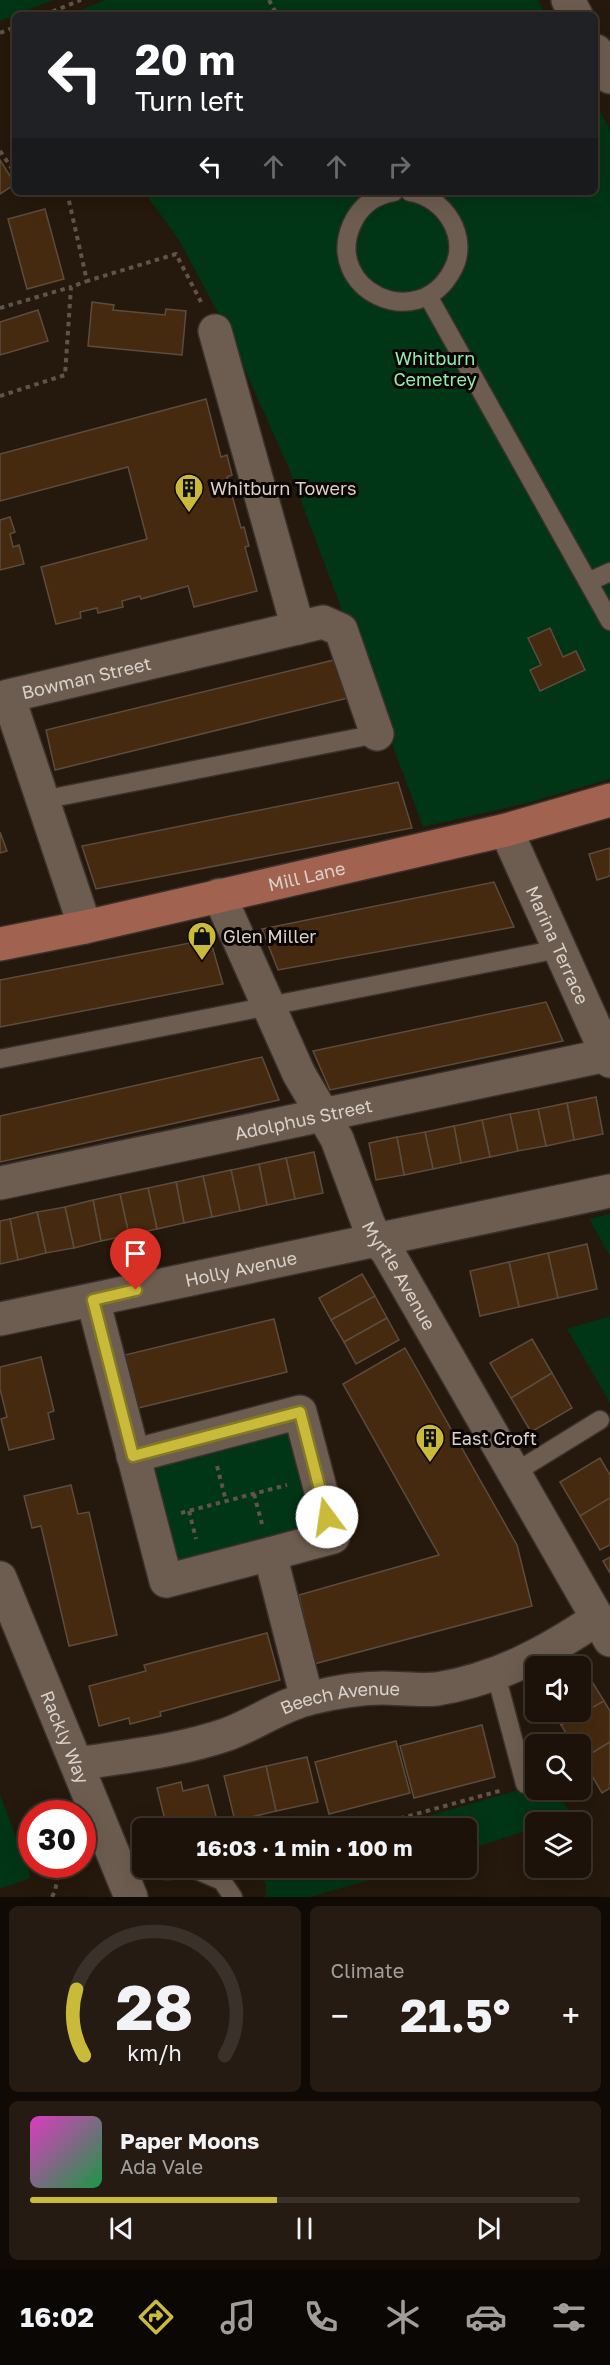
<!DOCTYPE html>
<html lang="en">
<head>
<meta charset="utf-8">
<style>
	body { margin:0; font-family:"Golos Text",sans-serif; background:#251b12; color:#f1f3f6; height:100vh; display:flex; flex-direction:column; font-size:22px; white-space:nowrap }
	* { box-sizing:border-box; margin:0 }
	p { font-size:20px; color:#a09e9c }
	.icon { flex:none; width:33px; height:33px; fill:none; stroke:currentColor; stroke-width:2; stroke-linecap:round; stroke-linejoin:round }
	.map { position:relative; height:1897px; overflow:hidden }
	.sheet { display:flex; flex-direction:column; gap:9px; padding:9px; background:#0f0a05; flex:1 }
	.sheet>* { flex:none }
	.guide { position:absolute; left:12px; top:12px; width:586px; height:183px; border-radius:9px; box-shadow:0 6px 24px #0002,0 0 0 2px #3a322a; background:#202124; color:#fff; overflow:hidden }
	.controls { position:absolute; left:525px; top:1656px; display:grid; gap:12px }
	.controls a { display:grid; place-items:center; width:66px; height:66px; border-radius:9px; background:#1c1209; box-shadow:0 6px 24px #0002,0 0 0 2px #3a322a; font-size:30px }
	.speed { position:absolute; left:18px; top:1800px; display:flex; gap:12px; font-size:30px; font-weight:700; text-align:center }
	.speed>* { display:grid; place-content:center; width:78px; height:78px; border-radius:50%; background:#1c1209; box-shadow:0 6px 24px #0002,0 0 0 2px #3a322a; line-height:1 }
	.speed .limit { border:9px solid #d22; background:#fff; color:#111 }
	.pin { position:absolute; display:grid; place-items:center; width:51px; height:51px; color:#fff; margin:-62px -26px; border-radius:50% 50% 50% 0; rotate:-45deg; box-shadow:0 0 6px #0007 }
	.pin .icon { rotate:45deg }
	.me { position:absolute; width:66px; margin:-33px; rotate:346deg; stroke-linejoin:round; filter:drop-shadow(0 0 4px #0008) }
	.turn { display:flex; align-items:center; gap:21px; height:126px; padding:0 24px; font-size:27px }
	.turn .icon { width:78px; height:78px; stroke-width:2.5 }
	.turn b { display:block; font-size:42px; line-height:51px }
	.lanes { display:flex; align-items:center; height:57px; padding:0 24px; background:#0003; justify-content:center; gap:30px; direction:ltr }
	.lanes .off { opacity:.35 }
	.big { font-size:45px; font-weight:700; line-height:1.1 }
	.sheet .widget { flex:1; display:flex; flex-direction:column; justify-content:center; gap:9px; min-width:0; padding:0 21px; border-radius:9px; background:#251b12 }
	.sheet .dial { align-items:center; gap:0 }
	.dial svg { height:156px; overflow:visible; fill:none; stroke:#3a322a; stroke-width:7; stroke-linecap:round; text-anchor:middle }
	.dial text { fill:#f1f3f6; stroke:none }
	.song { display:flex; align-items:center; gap:18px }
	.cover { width:72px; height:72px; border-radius:9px; background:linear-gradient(135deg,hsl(310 70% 55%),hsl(140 70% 35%)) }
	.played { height:6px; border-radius:3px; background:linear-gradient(90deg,#caba3a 45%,#3a322a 45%) }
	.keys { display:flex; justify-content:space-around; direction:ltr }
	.heat { display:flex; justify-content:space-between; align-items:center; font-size:33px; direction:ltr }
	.sheet .tiles { flex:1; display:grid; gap:9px; grid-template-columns:1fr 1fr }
	.widget:last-child { grid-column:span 2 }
	.trip { position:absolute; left:132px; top:1818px; width:345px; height:60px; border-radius:9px; background:#1c1209; box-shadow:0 6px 24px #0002,0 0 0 2px #3a322a; font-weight:700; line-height:60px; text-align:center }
	.menu { display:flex; height:96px; justify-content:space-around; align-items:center; background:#0b0704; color:#a09e9c }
	.menu .icon { width:42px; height:42px }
	.menu .selected { color:#caba3a }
	.menu b { font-size:27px; color:#f1f3f6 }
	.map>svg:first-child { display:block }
</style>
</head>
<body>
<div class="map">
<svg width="610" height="1897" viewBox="0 0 610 1897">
	<rect width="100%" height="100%" fill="#25180c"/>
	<!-- green -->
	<g fill="#003515">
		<polygon points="0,0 53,0 0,21"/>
		<polygon points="105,0 538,0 546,15 69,15"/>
		<polygon points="596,104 610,130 610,779 527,803 423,827 289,469 229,334 179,240 144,192 596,192"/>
		<polygon points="610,1214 610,1256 589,1219"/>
		<polygon points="610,1316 610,1403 567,1329"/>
		<polygon points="291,1429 317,1527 172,1565 146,1467"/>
		<polygon points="535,1785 536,1790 554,1790 573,1816 554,1822 536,1822 535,1828 467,1850 466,1828 388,1828"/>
		<polygon points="0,1794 31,1878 0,1889"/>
		<polygon points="253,1868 411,1868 310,1897 266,1897 266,1885"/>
	</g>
	<!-- building -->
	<g fill="#462a0f" stroke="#5b4c3e" stroke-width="1.5">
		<polygon points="0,160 15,184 0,194"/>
		<polygon points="45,209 64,279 27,289 8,219"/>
		<polygon points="92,302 114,305 113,310 165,315 166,309 186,311 182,355 88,346"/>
		<polygon points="38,310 48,341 0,355 0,322"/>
		<polygon points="206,399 221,457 227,455 232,475 227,477 241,528 244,527 249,546 245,547 257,591 194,607 188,586 141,599 140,596 122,601 123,607 98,613 97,608 80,612 81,618 56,624 41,567 147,539 128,467 0,501 0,454"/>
		<polygon points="10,517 15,532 10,534 13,547 19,545 24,564 0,570 0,520"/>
		<polygon points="550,628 563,657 576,651 585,670 540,691 530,670 541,665 528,638"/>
		<polygon points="338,659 348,698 55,770 46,730"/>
		<polygon points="398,782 412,828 96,889 82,846"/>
		<polygon points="0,832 7,851 0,853"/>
		<polygon points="610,848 610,876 597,880 589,854"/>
		<polygon points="494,882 514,927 278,970 262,929"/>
		<polygon points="210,939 223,984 0,1027 0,980"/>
		<polygon points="546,1002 563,1041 330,1090 313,1051"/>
		<polygon points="262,1057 279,1100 0,1162 0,1116"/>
		<polygon points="596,1097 603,1134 574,1140 567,1103"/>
		<polygon points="567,1103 574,1140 546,1146 538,1109"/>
		<polygon points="538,1109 546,1146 518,1151 510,1114"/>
		<polygon points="510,1114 518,1151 490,1157 482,1120"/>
		<polygon points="482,1120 490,1157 461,1163 454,1126"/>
		<polygon points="454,1126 461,1163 433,1169 425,1132"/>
		<polygon points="425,1132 433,1169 404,1175 397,1137"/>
		<polygon points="397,1137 404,1175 376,1180 369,1143"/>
		<polygon points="314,1152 323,1193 295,1199 286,1158"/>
		<polygon points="286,1158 295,1199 267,1205 259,1164"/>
		<polygon points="259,1164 267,1205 240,1211 231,1170"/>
		<polygon points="231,1170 240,1211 212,1217 203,1176"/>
		<polygon points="203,1176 212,1217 184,1223 176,1182"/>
		<polygon points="176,1182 184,1223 157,1229 148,1188"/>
		<polygon points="148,1188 157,1229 129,1235 120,1194"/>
		<polygon points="120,1194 129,1235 101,1241 93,1200"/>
		<polygon points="93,1200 101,1241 74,1248 65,1207"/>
		<polygon points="65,1207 74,1248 46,1253 37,1212"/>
		<polygon points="37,1212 46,1253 18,1260 10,1219"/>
		<polygon points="10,1219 18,1260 0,1264 0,1221"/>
		<polygon points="587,1244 597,1289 558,1298 548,1253"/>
		<polygon points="548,1253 558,1298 519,1307 509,1262"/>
		<polygon points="509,1262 519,1307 480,1316 470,1271"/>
		<polygon points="362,1274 375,1296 331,1320 319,1298"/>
		<polygon points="375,1296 387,1318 344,1342 331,1320"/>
		<polygon points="387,1318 399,1340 356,1364 344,1342"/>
		<polygon points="274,1319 287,1372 134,1409 121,1356"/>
		<polygon points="532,1339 552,1373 511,1398 490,1363"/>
		<polygon points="405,1348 517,1545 532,1606 314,1664 299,1595 439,1555 343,1384"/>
		<polygon points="41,1357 54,1411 48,1413 54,1439 9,1450 1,1419 7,1417 0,1389 0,1367"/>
		<polygon points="552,1373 572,1408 531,1432 511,1398"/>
		<polygon points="600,1458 610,1475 610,1498 580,1516 560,1482"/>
		<polygon points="71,1485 78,1514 89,1512 117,1635 69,1646 41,1526 32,1528 24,1496"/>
		<polygon points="610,1498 610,1545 600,1550 580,1516"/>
		<polygon points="610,1557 610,1573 603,1561"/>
		<polygon points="267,1633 280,1680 160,1712 161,1716 130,1724 129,1718 99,1726 89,1686 146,1671 144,1665"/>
		<polygon points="583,1667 604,1701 561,1725 553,1712 580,1712 580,1668"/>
		<polygon points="604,1701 610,1711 610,1742 582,1759 580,1744 573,1744 561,1725"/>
		<polygon points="482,1725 495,1777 414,1798 400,1746"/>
		<polygon points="396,1741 410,1793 329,1814 315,1762"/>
		<polygon points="610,1742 610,1788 602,1793 582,1759"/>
		<polygon points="307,1757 318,1802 276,1811 266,1766"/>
		<polygon points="266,1766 276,1811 235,1821 224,1776"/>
		<polygon points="181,1782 183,1791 208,1785 219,1828 167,1828 157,1788"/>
	</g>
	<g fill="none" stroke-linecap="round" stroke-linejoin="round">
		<!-- lane casing -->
		<g stroke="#3a312c" stroke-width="21">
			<g id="lane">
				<path d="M394 192C375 195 360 206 352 224 323 289 417 335 452 271 471 238 445 197 410 192"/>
				<polyline points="428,296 610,621"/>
				<polyline points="588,582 610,572"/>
				<polyline points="42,800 377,734"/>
				<polyline points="0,1059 559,949"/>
				<polyline points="514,1473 600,1420"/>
				<polyline points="496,1675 525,1784"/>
				<polyline points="115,1855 140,1868 167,1870 192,1868 222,1881 233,1897"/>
			</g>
		</g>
		<!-- street casing -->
		<g stroke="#3a312c" stroke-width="36">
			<g id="street">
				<polyline points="568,0 576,15"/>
				<polyline points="596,51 610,77"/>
				<polyline points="215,331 298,628"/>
				<path id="s1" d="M506 830 610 1061"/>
				<path id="s2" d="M219 895 299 1074 337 1139 368 1223 376 1239 387 1251 610 1640"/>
				<path id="s3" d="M85 927 8 696 323 622 341 630 377 734"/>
				<path id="s4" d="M0 1183 607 1055"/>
				<polyline points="93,1300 166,1581 270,1554 307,1699"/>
				<path id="s5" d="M0 1319 610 1191"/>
				<polyline points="133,1456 300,1412 333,1537 270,1554"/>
				<path id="s6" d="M0 1578 131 1897"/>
				<path id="s7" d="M77 1764C128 1756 179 1751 228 1734 257 1723 281 1705 311 1698 335 1692 358 1688 383 1688 400 1688 420 1691 437 1689 498 1679 548 1652 598 1618"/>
			</g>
		</g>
		<!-- primary casing -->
		<g stroke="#3a312c" stroke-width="36">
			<g id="primary">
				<path id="s8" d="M0 944 85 927 506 830 610 800"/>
			</g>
		</g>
		<!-- path -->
		<g stroke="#605449" stroke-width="4" stroke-dasharray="4.5 4.5" stroke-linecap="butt">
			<polyline points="269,0 277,15"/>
			<polyline points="44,15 81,0"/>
			<polyline points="0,33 15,27"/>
			<polyline points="0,151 15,173"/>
			<polyline points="28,192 29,194 36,192"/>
			<polyline points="67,192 87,281 176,254 201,302"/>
			<polyline points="0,308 71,287"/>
			<polyline points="0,396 65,375 71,287 87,281"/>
			<polyline points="217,1466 226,1501"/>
			<polyline points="254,1494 262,1524"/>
			<polyline points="189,1511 196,1539"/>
			<polyline points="181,1513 287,1485"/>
			<polyline points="365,1828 503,1790"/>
			<polyline points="52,1897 55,1891 60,1864"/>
		</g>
		<!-- lane -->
		<use href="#lane" stroke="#6d5d50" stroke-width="18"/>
		<!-- street -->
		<use href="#street" stroke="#6d5d50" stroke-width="33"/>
		<!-- primary -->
		<use href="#primary" stroke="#a1624f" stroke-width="33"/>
	</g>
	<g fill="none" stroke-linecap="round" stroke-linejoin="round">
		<!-- route casing -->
		<g stroke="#837926" stroke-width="15">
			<polyline id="route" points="136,1290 93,1300 133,1456 300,1412 327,1517"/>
		</g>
		<!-- route -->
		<use href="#route" stroke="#caba3a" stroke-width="10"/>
	</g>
	<!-- icons -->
	<defs>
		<g id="building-pin" transform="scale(1.5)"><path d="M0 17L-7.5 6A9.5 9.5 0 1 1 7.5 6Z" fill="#caba3a" stroke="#0a0502"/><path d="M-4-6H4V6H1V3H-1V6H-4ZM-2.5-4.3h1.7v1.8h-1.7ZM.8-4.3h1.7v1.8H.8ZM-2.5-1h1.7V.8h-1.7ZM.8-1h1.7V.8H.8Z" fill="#111"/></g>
		<g id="shop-pin" transform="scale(1.5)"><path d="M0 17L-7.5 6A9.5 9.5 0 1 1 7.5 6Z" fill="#caba3a" stroke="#0a0502"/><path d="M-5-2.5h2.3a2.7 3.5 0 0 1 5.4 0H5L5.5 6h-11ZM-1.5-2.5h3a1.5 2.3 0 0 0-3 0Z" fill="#111"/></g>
	</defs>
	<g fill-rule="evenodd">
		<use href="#building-pin" x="189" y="488"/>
		<use href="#shop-pin" x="202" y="936"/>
		<use href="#building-pin" x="430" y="1438"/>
	</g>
	<g text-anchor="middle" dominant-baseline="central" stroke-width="6" stroke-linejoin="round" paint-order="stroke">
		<!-- park labels -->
		<g font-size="18" fill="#92eca9" stroke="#0a0502">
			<text x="435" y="358">Whitburn<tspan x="435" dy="21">Cemetrey</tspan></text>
		</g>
		<!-- poi labels -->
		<g font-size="18" fill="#dad1c9" stroke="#0a0502" text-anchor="start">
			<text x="210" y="488">Whitburn Towers</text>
			<text x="223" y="936">Glen Miller</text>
			<text x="451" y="1438">East Croft</text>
		</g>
		<!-- street labels -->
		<g font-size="18" fill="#dad1c9" stroke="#0a0502">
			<text stroke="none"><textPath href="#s3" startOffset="324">Bowman Street</textPath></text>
			<text stroke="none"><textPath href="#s8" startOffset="314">Mill Lane</textPath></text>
			<text stroke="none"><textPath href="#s1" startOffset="126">Marina Terrace</textPath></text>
			<text stroke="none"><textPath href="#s4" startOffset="310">Adolphus Street</textPath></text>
			<text stroke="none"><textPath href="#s5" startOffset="246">Holly Avenue</textPath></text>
			<text stroke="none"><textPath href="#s2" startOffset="422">Myrtle Avenue</textPath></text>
			<text stroke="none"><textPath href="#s7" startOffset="274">Beech Avenue</textPath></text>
			<text stroke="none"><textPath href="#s6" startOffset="172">Rackly Way</textPath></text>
		</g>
	</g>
</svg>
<div class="controls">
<a><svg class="icon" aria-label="sound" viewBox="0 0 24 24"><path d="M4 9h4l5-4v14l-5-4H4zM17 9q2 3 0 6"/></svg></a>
<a><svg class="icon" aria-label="search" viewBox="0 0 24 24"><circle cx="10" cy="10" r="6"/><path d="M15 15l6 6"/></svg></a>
<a><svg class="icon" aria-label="layers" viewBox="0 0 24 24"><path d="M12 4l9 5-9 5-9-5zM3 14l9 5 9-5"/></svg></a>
</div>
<div class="speed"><div class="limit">30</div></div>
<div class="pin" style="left:136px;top:1290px;background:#d93025"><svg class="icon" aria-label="arrive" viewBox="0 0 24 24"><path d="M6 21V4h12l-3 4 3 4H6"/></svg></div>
<svg class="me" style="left:327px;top:1517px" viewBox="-20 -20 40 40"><circle r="19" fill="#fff"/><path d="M0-13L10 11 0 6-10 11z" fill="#caba3a"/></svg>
<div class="trip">16:03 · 1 min · 100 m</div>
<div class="guide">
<div class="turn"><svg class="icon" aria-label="left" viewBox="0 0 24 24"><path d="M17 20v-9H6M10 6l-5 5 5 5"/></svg><div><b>20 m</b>Turn left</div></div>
<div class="lanes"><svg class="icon" aria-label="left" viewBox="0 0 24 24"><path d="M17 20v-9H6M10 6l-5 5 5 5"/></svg><svg class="icon off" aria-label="ahead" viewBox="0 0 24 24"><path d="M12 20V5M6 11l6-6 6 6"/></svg><svg class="icon off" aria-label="ahead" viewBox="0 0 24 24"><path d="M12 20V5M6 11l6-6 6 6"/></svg><svg class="icon off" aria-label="right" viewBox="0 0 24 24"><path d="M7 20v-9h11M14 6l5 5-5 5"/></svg></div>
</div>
</div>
<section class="sheet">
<div class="tiles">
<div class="widget dial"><svg viewBox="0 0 100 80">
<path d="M14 69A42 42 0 1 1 86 69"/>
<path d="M14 69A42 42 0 0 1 10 35" stroke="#caba3a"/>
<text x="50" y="56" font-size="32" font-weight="700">28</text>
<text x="50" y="72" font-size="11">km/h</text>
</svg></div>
<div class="widget"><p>Climate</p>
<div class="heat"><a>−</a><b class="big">21.5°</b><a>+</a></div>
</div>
<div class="widget">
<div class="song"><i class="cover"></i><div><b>Paper Moons</b><p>Ada Vale</p></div></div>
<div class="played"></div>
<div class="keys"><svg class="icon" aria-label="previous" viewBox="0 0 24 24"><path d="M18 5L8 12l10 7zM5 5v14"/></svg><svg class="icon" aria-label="pause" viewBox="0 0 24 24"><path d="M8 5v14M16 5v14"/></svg><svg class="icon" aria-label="next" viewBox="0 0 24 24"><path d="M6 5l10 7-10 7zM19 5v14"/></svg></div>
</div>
</div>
</section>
<nav class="menu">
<b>16:02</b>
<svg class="icon selected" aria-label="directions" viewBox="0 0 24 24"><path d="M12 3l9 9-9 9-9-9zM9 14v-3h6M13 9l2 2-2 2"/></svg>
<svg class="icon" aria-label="music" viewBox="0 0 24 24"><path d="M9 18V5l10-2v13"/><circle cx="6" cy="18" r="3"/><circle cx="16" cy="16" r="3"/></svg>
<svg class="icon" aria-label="phone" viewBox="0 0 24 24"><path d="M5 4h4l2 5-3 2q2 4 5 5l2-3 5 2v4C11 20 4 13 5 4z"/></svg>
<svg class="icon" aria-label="climate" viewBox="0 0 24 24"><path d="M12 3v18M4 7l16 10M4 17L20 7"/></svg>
<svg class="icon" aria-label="car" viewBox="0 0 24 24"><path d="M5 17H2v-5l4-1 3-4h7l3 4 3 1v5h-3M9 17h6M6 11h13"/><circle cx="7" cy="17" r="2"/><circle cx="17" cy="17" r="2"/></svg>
<svg class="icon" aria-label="filters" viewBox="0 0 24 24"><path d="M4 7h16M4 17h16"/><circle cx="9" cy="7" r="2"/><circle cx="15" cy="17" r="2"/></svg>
</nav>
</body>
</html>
